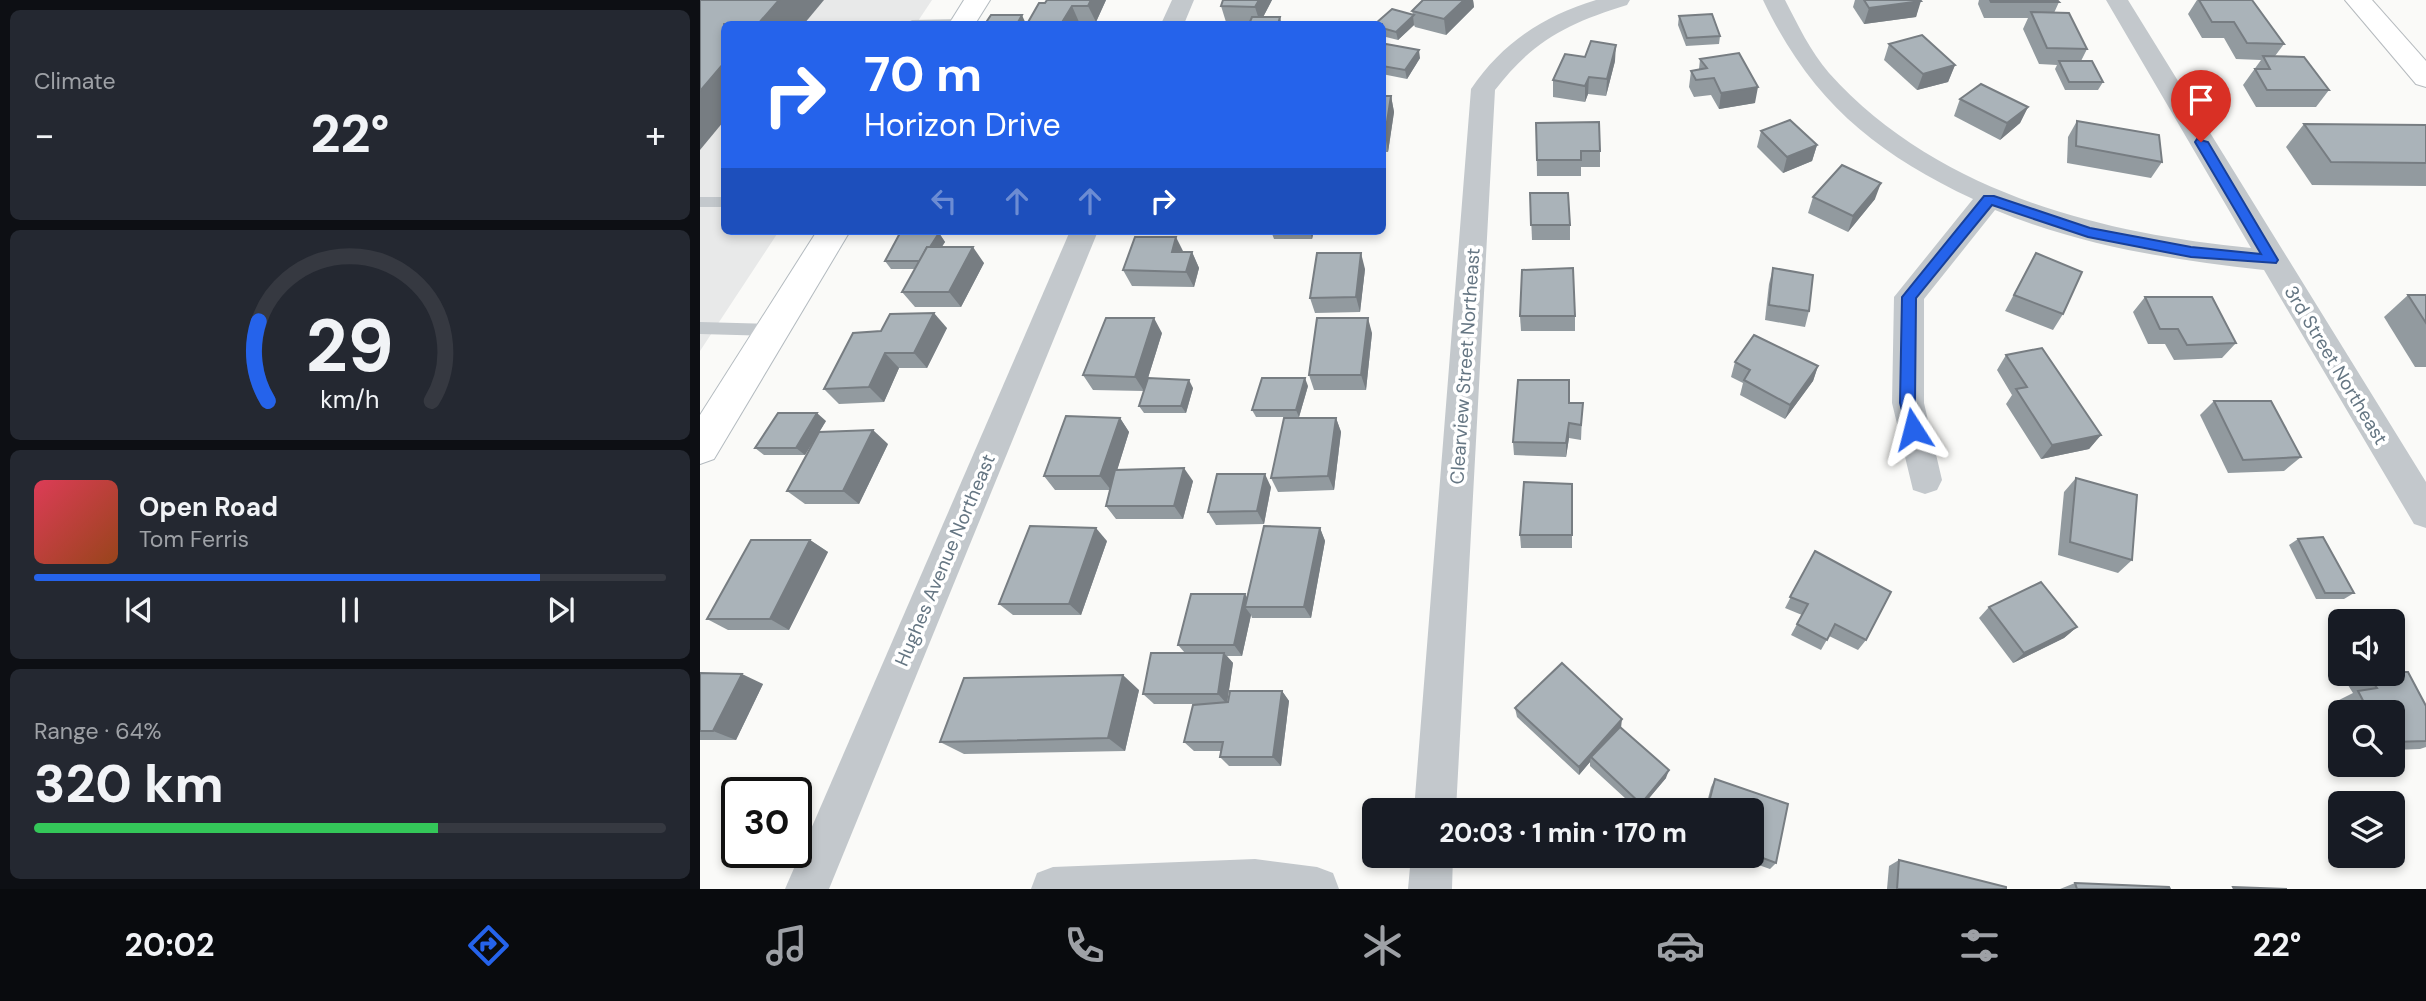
<!DOCTYPE html>
<html lang="en">
<head>
<meta charset="utf-8">
<style>
	body { margin:0; font-family:"DM Sans",sans-serif; background:#242831; color:#f1f3f6; height:100vh; display:flex; flex-direction:column; font-size:26px; white-space:nowrap }
	* { box-sizing:border-box; margin:0 }
	p { font-size:23px; color:#9ea1a6 }
	.icon { flex:none; width:38px; height:38px; fill:none; stroke:currentColor; stroke-width:2; stroke-linecap:round; stroke-linejoin:round }
	.map { position:relative; flex:1; overflow:hidden }
	.drawer { display:flex; flex-direction:column; gap:10px; padding:10px; background:#0d0f14; width:700px }
	.drawer>* { flex:none }
	.banner { position:absolute; left:21px; top:21px; width:665px; height:214px; border-radius:10px; box-shadow:0 4px 10px #0003; background:#2563eb; color:#fff; overflow:hidden }
	.buttons { position:absolute; left:1628px; top:609px; display:grid; gap:14px }
	.buttons a { display:grid; place-items:center; width:77px; height:77px; border-radius:10px; background:#171b24; box-shadow:0 4px 10px #0003; font-size:35px }
	.speed { position:absolute; left:21px; top:777px; display:flex; gap:14px; font-size:35px; font-weight:700; text-align:center }
	.speed>* { display:grid; place-content:center; width:91px; height:91px; border-radius:50%; background:#171b24; box-shadow:0 4px 10px #0003; line-height:1 }
	.speed .limit { border:4px solid #111; border-radius:10px; background:#fff; color:#111 }
	.pin { position:absolute; display:grid; place-items:center; width:60px; height:60px; color:#fff; margin:-72px -30px; border-radius:50% 50% 50% 0; rotate:-45deg; box-shadow:0 0 7px #0007 }
	.pin .icon { rotate:45deg }
	.me { position:absolute; width:77px; margin:-38px; rotate:351deg; stroke-linejoin:round; filter:drop-shadow(0 0 5px #0008) }
	.turn { display:flex; align-items:center; gap:24px; height:147px; padding:0 28px; font-size:32px }
	.turn .icon { width:91px; height:91px; stroke-width:2.5 }
	.turn b { display:block; font-size:49px; line-height:60px }
	.lanes { display:flex; align-items:center; height:66px; padding:0 28px; background:#0003; justify-content:center; gap:35px; direction:ltr }
	.lanes .off { opacity:.35 }
	.big { font-size:52px; font-weight:800; line-height:1.1 }
	.drawer .widget { flex:1; display:flex; flex-direction:column; justify-content:center; gap:10px; min-width:0; padding:0 24px; border-radius:10px; background:#242831 }
	.drawer .dial { align-items:center; gap:0 }
	.dial svg { height:182px; overflow:visible; fill:none; stroke:#363941; stroke-width:7; stroke-linecap:round; text-anchor:middle }
	.dial text { fill:#f1f3f6; stroke:none }
	.song { display:flex; align-items:center; gap:21px }
	.cover { width:84px; height:84px; border-radius:10px; background:linear-gradient(135deg,hsl(350 70% 55%),hsl(20 70% 35%)) }
	.played { height:7px; border-radius:4px; background:linear-gradient(90deg,#2563eb 80%,#363941 80%) }
	.keys { display:flex; justify-content:space-around; direction:ltr }
	.heat { display:flex; justify-content:space-between; align-items:center; font-size:38px; direction:ltr }
	.charge { height:10px; border-radius:5px; background:linear-gradient(90deg,#34c759 64%,#363941 0) }
	.trip { position:absolute; left:662px; top:798px; width:402px; height:70px; border-radius:10px; background:#171b24; box-shadow:0 4px 10px #0003; font-weight:800; line-height:70px; text-align:center }
	.tab-bar { display:flex; height:112px; justify-content:space-around; align-items:center; background:#090b0e; color:#9ea1a6 }
	.tab-bar .icon { width:49px; height:49px }
	.tab-bar .on { color:#2563eb }
	.tab-bar b { font-size:32px; color:#f1f3f6 }
	main { display:flex; flex:1; min-height:0 }
	.map>svg:first-child { display:block }
</style>
</head>
<body>
<main>
<section class="drawer">
<div class="widget"><p>Climate</p>
<div class="heat"><a>−</a><b class="big">22°</b><a>+</a></div>
</div>
<div class="widget dial"><svg viewBox="0 0 100 80">
<path d="M14 69A42 42 0 1 1 86 69"/>
<path d="M14 69A42 42 0 0 1 10 34" stroke="#2563eb"/>
<text x="50" y="56" font-size="32" font-weight="700">29</text>
<text x="50" y="72" font-size="11">km/h</text>
</svg></div>
<div class="widget">
<div class="song"><i class="cover"></i><div><b>Open Road</b><p>Tom Ferris</p></div></div>
<div class="played"></div>
<div class="keys"><svg class="icon" aria-label="previous" viewBox="0 0 24 24"><path d="M18 5L8 12l10 7zM5 5v14"/></svg><svg class="icon" aria-label="pause" viewBox="0 0 24 24"><path d="M8 5v14M16 5v14"/></svg><svg class="icon" aria-label="next" viewBox="0 0 24 24"><path d="M6 5l10 7-10 7zM19 5v14"/></svg></div>
</div>
<div class="widget"><p>Range · 64%</p><b class="big">320 km</b><div class="charge"></div></div>
</section>
<div class="map">
<svg width="1726" height="889" viewBox="0 0 1726 889">
	<rect width="100%" height="100%" fill="#fafaf8"/>
	<!-- built -->
	<polygon fill="#e8e9e9" points="0,0 232,0 216,24 24,24 24,231 79,231 0,351"/>
	<g fill="none" stroke-linecap="round" stroke-linejoin="round">
		<!-- secondary casing -->
		<g stroke="#b3babf" stroke-width="2">
			<g id="secondary">
				<polygon points="264,0 290,0 275,24 249,24"/>
				<polygon points="117,231 150,231 14,459 0,464 0,415"/>
			</g>
		</g>
		<!-- primary casing -->
		<g stroke="#b5babe" stroke-width="2">
			<polygon id="primary" points="1645,0 1672,0 1726,61 1726,87 1716,84"/>
		</g>
		<!-- lane -->
		<g fill="#c3c8cc" fill-rule="evenodd">
			<polygon points="262,19 266,20 267,24 206,24 212,20"/>
			<rect x="0" y="197" width="24" height="10"/>
			<polygon points="0,322 73,324 81,330 73,336 0,334"/>
		</g>
		<!-- street -->
		<g fill="#c3c8cc" fill-rule="evenodd">
			<polygon points="472,0 494,0 484,24 461,24"/>
			<path d="M896 0H930L927 5C869 23 833 40 795 90L756 810H714L771 89C802 43 843 16 896 0Z"/>
			<path d="M1063 0H1085C1098 25 1110 51 1129 73 1236 192 1399 233 1551 248L1406 0H1428L1726 482V528L1714 524 1564 270C1472 260 1382 246 1295 210L1224 299V403L1242 480 1237 490 1225 494 1213 490 1192 403 1194 297 1273 199C1174 153 1110 99 1063 0Z"/>
			<polygon points="370,231 398,231 129,889 85,889"/>
			<polygon points="711,856 753,856 752,889 708,889"/>
			<polygon points="555,859 617,867 633,873 639,889 331,889 337,873 353,867"/>
		</g>
		<!-- secondary -->
		<use href="#secondary" fill="#fff" fill-rule="evenodd"/>
		<!-- primary -->
		<use href="#primary" fill="#fff" fill-rule="evenodd"/>
	</g>
	<!-- wall -->
	<g fill="#929a9f">
		<polygon points="347,0 406,0 396,22 379,22 378,24 327,24"/>
		<polygon points="523,0 572,0 563,17 580,17 582,24 549,24 550,23 526,22 521,6"/>
		<polygon points="723,0 773,0 774,7 746,35 715,27 714,25 698,40 682,36 682,24 713,15 712,11"/>
		<polygon points="1155,0 1220,0 1216,17 1164,24 1153,7"/>
		<polygon points="1279,0 1357,0 1359,2 1354,13 1387,49 1381,61 1403,82 1398,90 1365,90 1355,69 1357,65 1339,64 1323,29 1328,18 1284,18 1278,4"/>
		<polygon points="1497,0 1552,0 1584,44 1575,56 1629,90 1616,107 1556,107 1543,85 1561,60 1536,59 1524,38 1502,38 1488,14"/>
		<polygon points="979,16 1020,36 1019,44 986,46 978,25"/>
		<polygon points="1189,44 1255,65 1248,82 1217,90 1184,60"/>
		<polygon points="682,48 720,58 707,79 682,74"/>
		<polygon points="1000,59 1055,103 1019,109 1011,95 994,97 989,87 991,71 999,69"/>
		<polygon points="915,61 906,96 888,94 885,102 853,97 853,80"/>
		<polygon points="682,96 691,96 694,112 688,152 682,152"/>
		<polygon points="1260,99 1328,107 1320,123 1300,140 1254,116"/>
		<polygon points="1377,121 1462,162 1451,178 1367,163 1368,137"/>
		<polygon points="836,123 900,151 900,167 881,167 881,176 837,176"/>
		<polygon points="1604,124 1726,125 1726,186 1612,185 1586,147"/>
		<polygon points="1061,131 1117,145 1112,161 1083,173 1057,147"/>
		<polygon points="830,193 870,225 870,240 832,240"/>
		<polygon points="1113,197 1175,199 1148,232 1108,213"/>
		<polygon points="251,231 288,231 287,233 253,233"/>
		<polygon points="571,231 614,231 612,239 574,239"/>
		<polygon points="239,233 245,242 241,247 284,263 261,307 215,307 202,292 215,269 191,269 185,261"/>
		<polygon points="483,252 492,252 499,268 494,287 432,286 423,270"/>
		<polygon points="1336,253 1363,314 1353,330 1305,311"/>
		<polygon points="1073,268 1109,311 1105,327 1065,320 1069,284"/>
		<polygon points="665,269 660,312 615,313 610,298"/>
		<polygon points="1708,295 1726,295 1726,367 1715,367 1684,317"/>
		<polygon points="1445,297 1536,343 1522,358 1474,360 1465,344 1448,344 1433,312"/>
		<polygon points="820,316 875,316 875,331 821,331"/>
		<polygon points="247,328 227,368 199,368 184,402 139,404 124,389 153,333"/>
		<polygon points="462,333 448,378 493,388 486,413 444,413 439,406 444,391 393,390 383,375"/>
		<polygon points="672,333 666,390 614,390 609,375"/>
		<polygon points="1306,355 1401,435 1389,449 1341,459 1306,404 1312,395 1297,370"/>
		<polygon points="1035,362 1118,366 1113,381 1085,419 1040,395 1043,383 1031,377"/>
		<polygon points="608,386 599,417 556,417 552,410"/>
		<polygon points="1514,401 1601,457 1584,471 1528,473 1500,415"/>
		<polygon points="869,403 882,417 881,440 869,438 866,457 814,455 813,442"/>
		<polygon points="420,418 429,432 417,470 493,481 483,519 416,519 406,506 410,490 355,490 344,476"/>
		<polygon points="636,418 641,432 634,490 578,492 571,478"/>
		<polygon points="126,421 105,455 64,455 55,448"/>
		<polygon points="188,444 159,504 105,504 87,491"/>
		<polygon points="1376,478 1432,560 1418,573 1358,555 1364,492"/>
		<polygon points="872,484 872,548 821,548 820,535"/>
		<polygon points="571,487 564,524 516,525 508,512"/>
		<polygon points="620,528 625,541 611,618 552,618 551,615 542,656 527,656 533,663 527,702 582,691 589,701 581,766 529,766 520,757 521,751 494,751 484,742 507,704 454,704 443,694 485,653 478,645 547,597"/>
		<polygon points="1598,539 1654,593 1644,599 1616,599 1589,545"/>
		<polygon points="110,540 128,552 89,630 28,630 7,619"/>
		<polygon points="407,541 381,615 313,615 299,604"/>
		<polygon points="1115,551 1166,640 1158,650 1129,636 1121,650 1091,635 1102,615 1085,608"/>
		<polygon points="1289,607 1377,627 1364,638 1313,663 1279,618"/>
		<polygon points="0,673 63,684 36,740 0,740"/>
		<polygon points="1662,674 1692,674 1726,706 1726,747 1720,749 1692,750 1692,712 1643,712 1637,701 1653,693 1646,682"/>
		<polygon points="439,690 425,751 264,754 240,742"/>
		<polygon points="815,708 921,728 966,778 939,810 938,810 890,766 890,762 879,775 817,717"/>
		<polygon points="1015,779 1088,804 1076,863 1070,869 1033,856 1052,856 1052,810 1005,810 1011,787"/>
		<polygon points="1199,860 1306,889 1187,889 1189,866"/>
		<polygon points="1375,883 1470,889 1360,889"/>
	</g>
	<!-- shaded-wall -->
	<g fill="#777d82">
		<polygon points="79,0 124,0 104,24 58,24"/>
		<polygon points="391,0 406,0 396,22 388,6"/>
		<polygon points="559,0 572,0 560,23 555,7"/>
		<polygon points="764,0 773,0 774,7 746,35 744,19"/>
		<polygon points="1221,1 1216,17 1164,24 1169,8"/>
		<polygon points="372,6 379,22 378,24 361,24"/>
		<polygon points="322,15 326,24 317,24"/>
		<polygon points="713,16 714,25 698,40 696,32"/>
		<polygon points="916,45 915,61 906,96 907,79"/>
		<polygon points="719,50 720,58 707,79 705,70"/>
		<polygon points="24,63 24,121 0,150 0,91"/>
		<polygon points="1255,65 1248,82 1217,90 1223,74"/>
		<polygon points="889,77 888,94 885,102 885,86"/>
		<polygon points="1058,87 1055,103 1019,109 1021,93"/>
		<polygon points="691,96 694,112 688,152 685,135"/>
		<polygon points="1328,107 1320,123 1300,140 1307,123"/>
		<polygon points="1117,145 1112,161 1083,173 1087,157"/>
		<polygon points="1181,183 1175,199 1148,232 1153,216"/>
		<polygon points="610,231 614,231 612,239"/>
		<polygon points="239,233 245,242 228,269 222,261"/>
		<polygon points="476,237 484,253 472,252"/>
		<polygon points="273,247 284,263 261,307 249,292"/>
		<polygon points="492,252 499,268 494,287 486,272"/>
		<polygon points="661,253 665,269 660,312 656,297"/>
		<polygon points="234,313 247,328 227,368 214,353"/>
		<polygon points="454,318 462,333 444,391 435,377"/>
		<polygon points="668,318 672,333 666,390 661,375"/>
		<polygon points="185,353 199,368 184,402 169,387"/>
		<polygon points="1118,366 1113,381 1085,419 1090,405"/>
		<polygon points="605,378 608,386 599,417 596,410"/>
		<polygon points="489,380 493,388 486,413 481,406"/>
		<polygon points="117,413 126,421 105,455 96,448"/>
		<polygon points="420,418 429,432 411,490 400,476"/>
		<polygon points="636,418 641,432 634,490 628,476"/>
		<polygon points="869,423 869,438 866,457 866,443"/>
		<polygon points="173,430 188,444 159,504 143,491"/>
		<polygon points="1401,435 1389,449 1341,459 1352,445"/>
		<polygon points="484,468 493,481 483,519 474,506"/>
		<polygon points="565,474 571,487 564,524 557,511"/>
		<polygon points="396,528 407,541 381,615 369,604"/>
		<polygon points="620,528 625,541 611,618 604,607"/>
		<polygon points="110,540 128,552 89,630 70,619"/>
		<polygon points="545,594 552,606 545,607 551,615 542,656 534,645"/>
		<polygon points="1377,627 1364,638 1313,663 1324,653"/>
		<polygon points="524,653 533,663 527,704 518,694"/>
		<polygon points="42,674 63,684 36,740 13,731"/>
		<polygon points="423,675 439,690 425,751 408,738"/>
		<polygon points="582,691 589,701 581,766 573,757"/>
		<polygon points="922,719 921,728 891,757 890,762 879,775 879,767"/>
		<polygon points="969,770 966,778 939,810 941,804"/>
	</g>
	<!-- building -->
	<g fill="#aab3b9" stroke="#777d82" stroke-width="2">
		<polygon points="0,0 79,0 58,24 24,24 24,63 0,91"/>
		<polygon points="347,0 391,0 388,6 372,6 361,24 327,24 339,3 345,3"/>
		<polygon points="523,0 559,0 555,7 521,6"/>
		<polygon points="723,0 764,0 744,19 712,11"/>
		<polygon points="1164,0 1220,0 1221,1 1169,8"/>
		<polygon points="1290,0 1357,0 1359,2 1291,2"/>
		<polygon points="1499,0 1552,0 1584,44 1547,43 1534,22 1512,22"/>
		<polygon points="692,9 714,15 696,32 682,28 682,24 675,24"/>
		<polygon points="1331,12 1369,13 1387,49 1347,48"/>
		<polygon points="1012,14 1020,36 987,38 979,16"/>
		<polygon points="291,15 322,15 317,24 285,24"/>
		<polygon points="552,17 580,17 578,24 549,24"/>
		<polygon points="1222,35 1255,65 1223,74 1189,44"/>
		<polygon points="891,41 916,45 907,79 889,77 885,86 853,80 865,54 885,57"/>
		<polygon points="686,44 719,50 705,70 682,66 682,48"/>
		<polygon points="1039,53 1058,87 1021,93 1014,78 996,80 991,71 1007,68 1000,59"/>
		<polygon points="1563,56 1604,57 1629,90 1567,90 1555,69 1570,69"/>
		<polygon points="1359,61 1392,61 1403,82 1369,82"/>
		<polygon points="1281,84 1328,107 1307,123 1260,99"/>
		<polygon points="682,96 691,96 685,135 682,135"/>
		<polygon points="1090,120 1117,145 1087,157 1061,131"/>
		<polygon points="1377,121 1459,135 1462,162 1376,146"/>
		<polygon points="899,122 900,151 881,151 881,160 837,160 836,123"/>
		<polygon points="1604,124 1726,125 1726,163 1631,162"/>
		<polygon points="1142,165 1181,183 1153,216 1113,197"/>
		<polygon points="830,193 868,193 870,225 831,225"/>
		<polygon points="200,233 239,233 230,247 227,247 220,261 185,261"/>
		<polygon points="435,237 476,237 472,252 492,252 486,272 423,270"/>
		<polygon points="227,247 273,247 249,292 202,292"/>
		<polygon points="617,253 661,253 656,297 610,298"/>
		<polygon points="1336,253 1382,272 1363,314 1314,295"/>
		<polygon points="873,268 875,316 820,316 822,270"/>
		<polygon points="1073,268 1113,275 1109,311 1069,305"/>
		<polygon points="1708,295 1726,295 1726,323"/>
		<polygon points="1445,297 1512,297 1536,343 1487,345 1478,329 1460,329"/>
		<polygon points="234,313 214,353 185,353 169,387 124,389 153,333 181,331 190,314"/>
		<polygon points="406,318 454,318 435,377 383,375"/>
		<polygon points="617,318 668,318 661,375 609,375"/>
		<polygon points="1054,335 1118,366 1090,405 1044,380 1050,370 1035,362"/>
		<polygon points="1342,348 1401,435 1352,445 1316,389 1327,387 1306,355"/>
		<polygon points="448,378 489,380 481,406 439,406"/>
		<polygon points="562,378 605,378 596,410 552,410"/>
		<polygon points="818,380 869,380 869,403 883,403 881,425 869,423 866,443 813,442"/>
		<polygon points="1514,401 1571,401 1601,457 1543,460"/>
		<polygon points="78,413 117,413 96,448 55,448"/>
		<polygon points="366,416 420,418 400,476 344,476"/>
		<polygon points="584,418 636,418 628,476 571,478"/>
		<polygon points="173,430 143,491 87,491 119,432"/>
		<polygon points="484,468 474,506 406,506 415,470"/>
		<polygon points="517,474 565,474 557,511 508,512"/>
		<polygon points="1376,478 1437,495 1432,560 1370,542"/>
		<polygon points="824,482 872,484 872,535 820,535"/>
		<polygon points="330,526 396,528 369,604 299,604"/>
		<polygon points="564,526 620,528 604,607 545,607"/>
		<polygon points="1623,537 1654,593 1625,593 1598,539"/>
		<polygon points="51,540 110,540 70,619 7,619"/>
		<polygon points="1115,551 1191,592 1166,640 1135,624 1127,640 1097,624 1108,604 1090,597"/>
		<polygon points="1341,582 1377,627 1324,653 1289,607"/>
		<polygon points="491,594 545,594 534,645 478,645"/>
		<polygon points="451,653 524,653 518,694 443,694"/>
		<polygon points="862,663 922,719 879,767 815,708"/>
		<polygon points="1692,672 1708,672 1726,706 1726,741 1692,742 1692,712 1669,712 1658,691 1677,688 1667,674 1692,674"/>
		<polygon points="0,673 42,674 13,731 0,731"/>
		<polygon points="423,675 408,738 240,742 264,678"/>
		<polygon points="530,691 582,691 573,757 520,757 523,742 484,742 493,705 528,702"/>
		<polygon points="920,727 969,770 941,804 891,757"/>
		<polygon points="1015,779 1088,804 1076,863 1052,854 1052,810 1007,810"/>
		<polygon points="1199,860 1306,887 1306,889 1197,889"/>
		<polygon points="1375,883 1469,887 1470,889 1377,889"/>
		<polygon points="1533,887 1587,889 1534,889"/>
	</g>
	<!-- route -->
	<polygon fill="#2563eb" stroke="#184099" stroke-width="2" points="1497,139 1508,142 1578,260 1576,263 1491,257 1388,237 1292,205 1216,298 1215,403 1221,429 1219,434 1208,434 1200,403 1202,297 1284,196 1294,196 1390,228 1491,247 1561,254 1495,142"/>
	<g text-anchor="middle" dominant-baseline="central" stroke-width="7" stroke-linejoin="round" paint-order="stroke">
		<!-- street labels -->
		<g font-size="19" fill="#657683" stroke="#fff">
			<text transform="translate(1636 365) rotate(59)">3rd Street Northeast</text>
			<text transform="translate(765 366) rotate(-86)">Clearview Street Northeast</text>
			<text transform="translate(245 560) rotate(-67)">Hughes Avenue Northeast</text>
		</g>
	</g>
</svg>
<div class="buttons">
<a><svg class="icon" aria-label="sound" viewBox="0 0 24 24"><path d="M4 9h4l5-4v14l-5-4H4zM17 9q2 3 0 6"/></svg></a>
<a><svg class="icon" aria-label="search" viewBox="0 0 24 24"><circle cx="10" cy="10" r="6"/><path d="M15 15l6 6"/></svg></a>
<a><svg class="icon" aria-label="layers" viewBox="0 0 24 24"><path d="M12 4l9 5-9 5-9-5zM3 14l9 5 9-5"/></svg></a>
</div>
<div class="speed"><div class="limit">30</div></div>
<div class="pin" style="left:1501px;top:142px;background:#d93025"><svg class="icon" aria-label="arrive" viewBox="0 0 24 24"><path d="M6 21V4h12l-3 4 3 4H6"/></svg></div>
<svg class="me" style="left:1213px;top:429px" viewBox="-20 -20 40 40"><path d="M0-17L14 15 0 8-14 15z" fill="#2563eb" stroke="#fff" stroke-width="4"/></svg>
<div class="trip">20:03 · 1 min · 170 m</div>
<div class="banner">
<div class="turn"><svg class="icon" aria-label="right" viewBox="0 0 24 24"><path d="M7 20v-9h11M14 6l5 5-5 5"/></svg><div><b>70 m</b>Horizon Drive</div></div>
<div class="lanes"><svg class="icon off" aria-label="left" viewBox="0 0 24 24"><path d="M17 20v-9H6M10 6l-5 5 5 5"/></svg><svg class="icon off" aria-label="ahead" viewBox="0 0 24 24"><path d="M12 20V5M6 11l6-6 6 6"/></svg><svg class="icon off" aria-label="ahead" viewBox="0 0 24 24"><path d="M12 20V5M6 11l6-6 6 6"/></svg><svg class="icon" aria-label="right" viewBox="0 0 24 24"><path d="M7 20v-9h11M14 6l5 5-5 5"/></svg></div>
</div>
</div>
</main>
<nav class="tab-bar">
<b>20:02</b>
<svg class="icon on" aria-label="directions" viewBox="0 0 24 24"><path d="M12 3l9 9-9 9-9-9zM9 14v-3h6M13 9l2 2-2 2"/></svg>
<svg class="icon" aria-label="music" viewBox="0 0 24 24"><path d="M9 18V5l10-2v13"/><circle cx="6" cy="18" r="3"/><circle cx="16" cy="16" r="3"/></svg>
<svg class="icon" aria-label="phone" viewBox="0 0 24 24"><path d="M5 4h4l2 5-3 2q2 4 5 5l2-3 5 2v4C11 20 4 13 5 4z"/></svg>
<svg class="icon" aria-label="climate" viewBox="0 0 24 24"><path d="M12 3v18M4 7l16 10M4 17L20 7"/></svg>
<svg class="icon" aria-label="car" viewBox="0 0 24 24"><path d="M5 17H2v-5l4-1 3-4h7l3 4 3 1v5h-3M9 17h6M6 11h13"/><circle cx="7" cy="17" r="2"/><circle cx="17" cy="17" r="2"/></svg>
<svg class="icon" aria-label="filters" viewBox="0 0 24 24"><path d="M4 7h16M4 17h16"/><circle cx="9" cy="7" r="2"/><circle cx="15" cy="17" r="2"/></svg>
<b>22°</b>
</nav>
</body>
</html>
